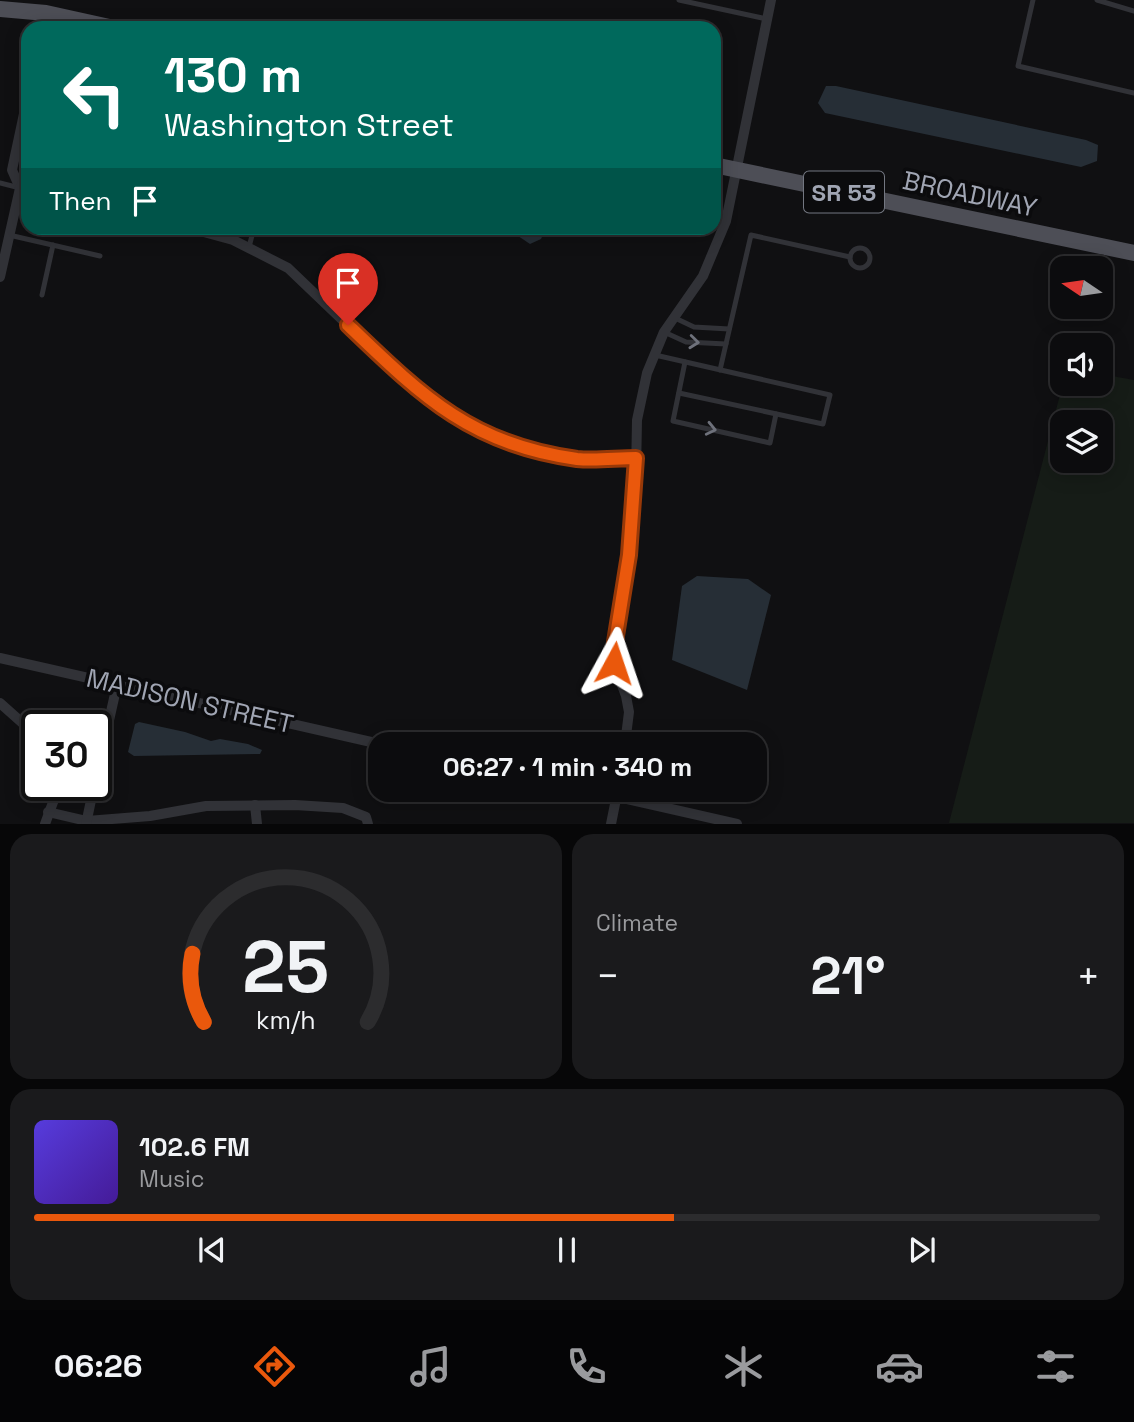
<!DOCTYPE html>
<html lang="en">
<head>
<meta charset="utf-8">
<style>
	body { margin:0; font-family:"Space Grotesk",sans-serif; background:#1a1a1c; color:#f1f3f6; height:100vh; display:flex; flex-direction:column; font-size:26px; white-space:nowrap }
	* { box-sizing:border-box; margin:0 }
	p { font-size:23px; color:#9a9b9e }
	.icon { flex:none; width:38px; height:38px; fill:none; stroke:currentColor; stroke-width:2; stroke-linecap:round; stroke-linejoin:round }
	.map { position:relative; height:824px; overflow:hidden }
	.drawer { display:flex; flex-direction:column; gap:10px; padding:10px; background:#070708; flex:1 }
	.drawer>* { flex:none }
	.banner { position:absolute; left:21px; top:21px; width:700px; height:214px; border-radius:21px; box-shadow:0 4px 18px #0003,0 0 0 2px #2c2c2e; background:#00695c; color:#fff; overflow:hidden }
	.needle { width:46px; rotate:283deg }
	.controls { position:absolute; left:1050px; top:256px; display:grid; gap:14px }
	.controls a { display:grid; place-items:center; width:63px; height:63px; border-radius:14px; background:#0c0c0e; box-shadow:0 4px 18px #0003,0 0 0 2px #2c2c2e; font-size:35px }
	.speed { position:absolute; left:21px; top:710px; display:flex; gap:14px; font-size:35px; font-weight:700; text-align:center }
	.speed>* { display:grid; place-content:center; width:91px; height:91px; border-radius:50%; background:#0c0c0e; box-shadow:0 4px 18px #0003,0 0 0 2px #2c2c2e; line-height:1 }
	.speed .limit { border:4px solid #111; border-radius:10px; background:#fff; color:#111 }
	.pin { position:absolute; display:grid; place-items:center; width:60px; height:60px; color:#fff; margin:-72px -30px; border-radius:50% 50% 50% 0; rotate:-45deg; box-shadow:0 0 7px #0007 }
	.pin .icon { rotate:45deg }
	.me { position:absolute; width:77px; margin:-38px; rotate:5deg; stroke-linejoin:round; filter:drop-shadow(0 0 5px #0008) }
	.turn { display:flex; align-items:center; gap:24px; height:147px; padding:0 28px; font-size:32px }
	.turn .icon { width:91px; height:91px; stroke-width:2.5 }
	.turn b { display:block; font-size:49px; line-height:60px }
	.then { display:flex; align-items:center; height:66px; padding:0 28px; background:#0003; gap:14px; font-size:26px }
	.big { font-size:52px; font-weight:700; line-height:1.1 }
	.drawer .tile { flex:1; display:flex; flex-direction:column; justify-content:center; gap:10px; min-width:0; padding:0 24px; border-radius:21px; background:#1a1a1c }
	.drawer .dial { align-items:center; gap:0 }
	.dial svg { height:182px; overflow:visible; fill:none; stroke:#2c2c2e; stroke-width:7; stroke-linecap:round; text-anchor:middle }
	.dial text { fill:#f1f3f6; stroke:none }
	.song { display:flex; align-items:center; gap:21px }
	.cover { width:84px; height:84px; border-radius:10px; background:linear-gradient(135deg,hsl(250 70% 55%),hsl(260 70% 35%)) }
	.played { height:7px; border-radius:4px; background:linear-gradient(90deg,#ea580c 60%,#2c2c2e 60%) }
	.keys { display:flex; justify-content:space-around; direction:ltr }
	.heat { display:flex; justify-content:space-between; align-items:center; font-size:38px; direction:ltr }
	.drawer .tiles { flex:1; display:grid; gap:10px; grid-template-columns:1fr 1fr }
	.tile:last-child { grid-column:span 2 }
	.trip { position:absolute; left:368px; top:732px; width:399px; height:70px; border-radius:21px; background:#0c0c0e; box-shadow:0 4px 18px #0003,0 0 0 2px #2c2c2e; font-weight:700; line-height:70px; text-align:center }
	.menu { display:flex; height:112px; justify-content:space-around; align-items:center; background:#050506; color:#9a9b9e }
	.menu .icon { width:49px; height:49px }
	.menu .current { color:#ea580c }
	.menu b { font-size:32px; color:#f1f3f6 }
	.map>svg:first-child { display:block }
</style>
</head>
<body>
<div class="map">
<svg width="1134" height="824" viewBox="0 0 1134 824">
	<rect width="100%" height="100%" fill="#101012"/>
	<!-- green -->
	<path fill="#161c17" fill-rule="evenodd" d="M1101 374 1134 380V823H949L1063 383H1101ZM1062 422H1101V460H1062Z"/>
	<!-- water -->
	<g fill="#262e36">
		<polygon points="826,86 836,86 1086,140 1098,145 1097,161 1081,167 825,113 818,103"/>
		<polygon points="506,228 546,228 541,239 530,244"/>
		<polygon points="697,576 748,579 771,595 747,690 672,660 682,586"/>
		<polygon points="139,722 185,732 211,741 220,739 248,744 262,750 260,754 134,756 128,752 135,724"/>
	</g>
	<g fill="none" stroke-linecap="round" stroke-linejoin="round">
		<!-- service -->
		<g stroke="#313237" stroke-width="5">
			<polyline points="679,0 767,19"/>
			<polyline points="1033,0 1018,66 1134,93"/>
			<polyline points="1097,0 1134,11"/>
			<polyline points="0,183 20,188"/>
			<polyline points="9,235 100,256"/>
			<polyline points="249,247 254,228"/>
			<circle cx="860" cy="258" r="10"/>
			<polyline points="42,295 53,245"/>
			<polyline points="675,318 694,327 729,329"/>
			<polyline points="664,332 686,342 726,344"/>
			<polyline points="655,355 830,395 823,424 679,393"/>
			<polyline points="685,362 673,421 770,443 776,414"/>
			<polyline points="720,370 751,235 850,257"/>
		</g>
		<!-- minor -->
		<g stroke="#313237" stroke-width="10">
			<polyline points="42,28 46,13"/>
			<polyline points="20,188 12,170 28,95"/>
			<polyline points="189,228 233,240 288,268 401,376 431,402 462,422 495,439 578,459 636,458"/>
			<polyline points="0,277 20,188 28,175"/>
			<polyline points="0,658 380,744"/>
			<polyline points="0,703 37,736"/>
			<polyline points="625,744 629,712 626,696 614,663 615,642 629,555 636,474 637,420 647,373 664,332 703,276 726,221 771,0"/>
			<polyline points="96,778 117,685"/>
			<polyline points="583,789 737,824"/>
			<polyline points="255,805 257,824"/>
			<polyline points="48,812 87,821 150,816 206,806 295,805 343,808 366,817 368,824"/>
			<polyline points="45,824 59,786"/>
			<polyline points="86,824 94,786"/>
			<polyline points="611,824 618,789"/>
		</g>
		<!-- primary -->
		<g stroke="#4d4e56" stroke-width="16">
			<polyline points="0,9 46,13 114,28"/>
			<polyline points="714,165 1134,253"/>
		</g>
	</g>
	<!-- one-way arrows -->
	<defs><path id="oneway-chevron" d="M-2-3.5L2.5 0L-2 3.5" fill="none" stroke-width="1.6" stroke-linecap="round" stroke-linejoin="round" transform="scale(1.75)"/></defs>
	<g stroke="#6e717b">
		<use href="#oneway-chevron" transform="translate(694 342) rotate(6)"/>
		<use href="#oneway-chevron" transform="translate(711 429) rotate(13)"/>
	</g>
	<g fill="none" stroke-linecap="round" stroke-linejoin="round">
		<!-- route casing -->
		<g stroke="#983908" stroke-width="18">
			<path id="route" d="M348 325C421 395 471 445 577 459 596 461 617 458 636 458L629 555 615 642 614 663"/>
		</g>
		<!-- route -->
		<use href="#route" stroke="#ea580c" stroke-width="12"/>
	</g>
	<g text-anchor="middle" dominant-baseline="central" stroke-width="7" stroke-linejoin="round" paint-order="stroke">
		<!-- shield labels -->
		<rect fill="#0b0b0d" stroke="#737781" stroke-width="2" x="804" y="171.5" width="80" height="41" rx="5"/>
		<g font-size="24" font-weight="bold" fill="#a0a5b3">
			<text x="844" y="192">SR 53</text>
		</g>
		<!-- street labels -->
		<g font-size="26" fill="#a0a5b3" stroke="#0b0b0d">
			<text transform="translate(970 194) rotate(12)">BROADWAY</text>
			<text transform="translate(190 701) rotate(13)">MADISON STREET</text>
		</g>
	</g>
</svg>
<div class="controls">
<a><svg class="needle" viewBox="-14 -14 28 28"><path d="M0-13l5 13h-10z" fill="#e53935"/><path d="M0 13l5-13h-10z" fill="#9a9b9e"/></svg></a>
<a><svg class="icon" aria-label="sound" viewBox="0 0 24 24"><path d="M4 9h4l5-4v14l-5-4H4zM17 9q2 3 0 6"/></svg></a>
<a><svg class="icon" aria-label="layers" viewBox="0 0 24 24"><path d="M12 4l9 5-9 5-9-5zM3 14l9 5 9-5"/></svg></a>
</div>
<div class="speed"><div class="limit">30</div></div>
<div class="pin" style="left:348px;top:325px;background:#d93025"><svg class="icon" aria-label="arrive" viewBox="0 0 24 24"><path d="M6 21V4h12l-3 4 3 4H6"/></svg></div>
<svg class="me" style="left:614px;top:663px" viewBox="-20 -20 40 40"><path d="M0-17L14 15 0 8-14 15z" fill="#ea580c" stroke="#fff" stroke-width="4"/></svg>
<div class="trip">06:27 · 1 min · 340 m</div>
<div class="banner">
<div class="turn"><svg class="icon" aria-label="left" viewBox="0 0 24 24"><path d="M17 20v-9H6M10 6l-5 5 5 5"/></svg><div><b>130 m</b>Washington Street</div></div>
<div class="then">Then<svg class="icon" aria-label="arrive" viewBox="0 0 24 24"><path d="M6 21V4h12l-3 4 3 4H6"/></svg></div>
</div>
</div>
<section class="drawer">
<div class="tiles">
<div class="tile dial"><svg viewBox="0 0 100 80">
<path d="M14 69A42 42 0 1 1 86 69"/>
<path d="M14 69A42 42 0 0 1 9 39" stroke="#ea580c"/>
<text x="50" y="56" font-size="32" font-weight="700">25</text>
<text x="50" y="72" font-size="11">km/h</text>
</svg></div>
<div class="tile"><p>Climate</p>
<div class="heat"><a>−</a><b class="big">21°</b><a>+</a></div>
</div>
<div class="tile">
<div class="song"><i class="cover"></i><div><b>102.6 FM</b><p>Music</p></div></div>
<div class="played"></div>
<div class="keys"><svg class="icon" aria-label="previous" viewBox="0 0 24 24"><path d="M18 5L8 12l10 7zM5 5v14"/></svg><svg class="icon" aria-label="pause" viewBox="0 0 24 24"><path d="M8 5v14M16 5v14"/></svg><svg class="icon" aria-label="next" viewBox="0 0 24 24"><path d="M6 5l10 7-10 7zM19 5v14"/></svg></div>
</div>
</div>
</section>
<nav class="menu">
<b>06:26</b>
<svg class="icon current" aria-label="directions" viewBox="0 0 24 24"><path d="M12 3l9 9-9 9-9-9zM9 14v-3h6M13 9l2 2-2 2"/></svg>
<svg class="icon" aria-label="music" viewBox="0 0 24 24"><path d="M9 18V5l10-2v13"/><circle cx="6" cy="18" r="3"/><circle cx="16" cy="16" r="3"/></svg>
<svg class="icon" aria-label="phone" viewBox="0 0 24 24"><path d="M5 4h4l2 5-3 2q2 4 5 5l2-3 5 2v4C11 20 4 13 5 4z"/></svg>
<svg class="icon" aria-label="climate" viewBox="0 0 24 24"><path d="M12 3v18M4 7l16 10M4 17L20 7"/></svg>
<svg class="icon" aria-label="car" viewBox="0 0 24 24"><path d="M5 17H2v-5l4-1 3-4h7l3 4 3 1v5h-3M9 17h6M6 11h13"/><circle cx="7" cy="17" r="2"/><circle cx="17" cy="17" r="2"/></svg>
<svg class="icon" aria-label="filters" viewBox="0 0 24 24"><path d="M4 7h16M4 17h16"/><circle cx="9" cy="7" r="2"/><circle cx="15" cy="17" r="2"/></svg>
</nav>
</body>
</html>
